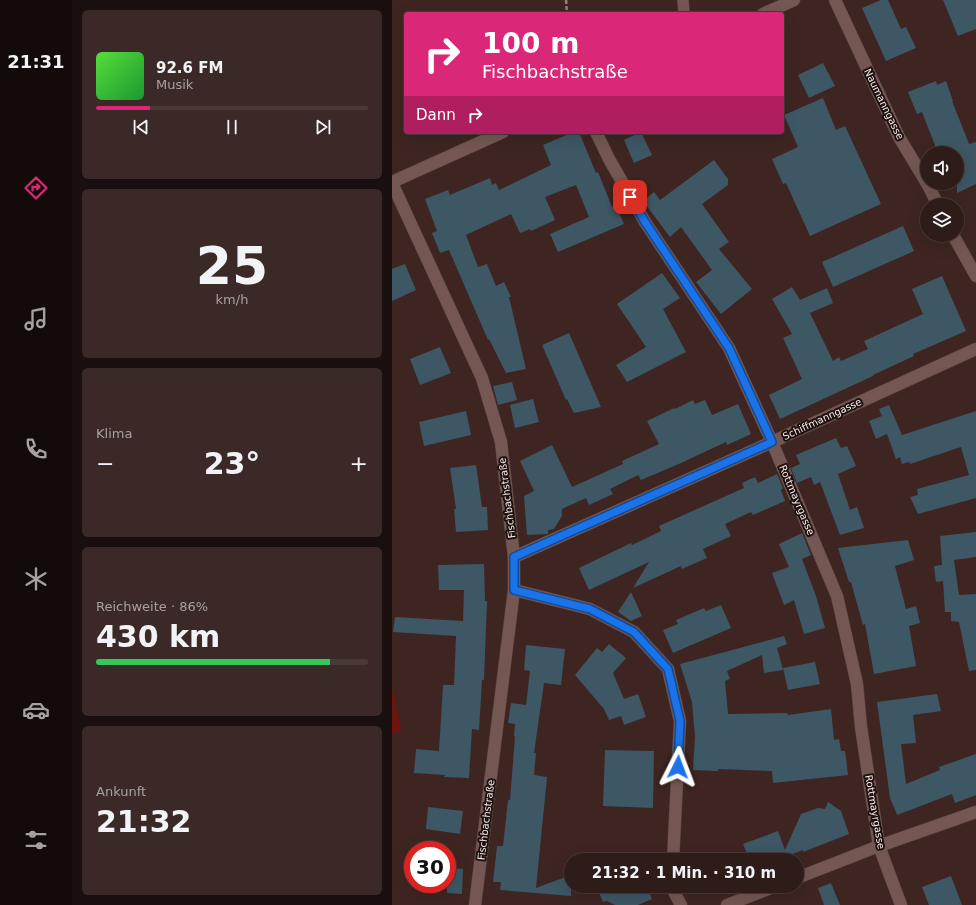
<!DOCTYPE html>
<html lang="de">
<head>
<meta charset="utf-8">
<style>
	body { margin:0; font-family:"DejaVu Sans",sans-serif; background:#3a2926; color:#f1f3f6; height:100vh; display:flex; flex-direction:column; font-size:15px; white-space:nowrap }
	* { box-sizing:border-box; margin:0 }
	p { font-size:13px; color:#a7a1a2 }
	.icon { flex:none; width:22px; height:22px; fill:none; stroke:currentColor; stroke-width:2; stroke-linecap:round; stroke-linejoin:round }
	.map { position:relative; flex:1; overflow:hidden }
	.panel { display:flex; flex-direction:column; gap:10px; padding:10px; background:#190f0e; width:320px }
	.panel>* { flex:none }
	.top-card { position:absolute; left:12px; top:12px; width:380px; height:122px; border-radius:4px; box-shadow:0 4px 16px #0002,0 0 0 1px #493a38; background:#db2777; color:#fff; overflow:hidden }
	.buttons { position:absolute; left:528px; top:146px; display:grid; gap:8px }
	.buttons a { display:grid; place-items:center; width:44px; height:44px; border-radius:50%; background:#2e1c19; box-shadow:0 4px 16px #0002,0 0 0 1px #493a38; font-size:20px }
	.speed { position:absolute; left:12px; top:841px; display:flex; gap:8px; font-size:20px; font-weight:700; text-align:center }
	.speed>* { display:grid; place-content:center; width:52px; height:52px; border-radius:50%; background:#2e1c19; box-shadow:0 4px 16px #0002,0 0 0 1px #493a38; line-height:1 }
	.speed .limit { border:6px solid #d22; background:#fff; color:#111 }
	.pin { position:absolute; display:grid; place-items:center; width:34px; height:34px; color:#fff; margin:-17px; border-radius:8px; box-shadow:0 2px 6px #0006 }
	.me { position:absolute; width:44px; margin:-22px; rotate:3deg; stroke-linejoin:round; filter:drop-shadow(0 0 3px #0008) }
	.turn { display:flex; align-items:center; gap:14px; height:84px; padding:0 12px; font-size:18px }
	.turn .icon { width:52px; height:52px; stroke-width:2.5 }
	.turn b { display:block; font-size:28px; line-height:34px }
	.then { display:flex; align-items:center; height:38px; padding:0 12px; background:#0003; gap:8px; font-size:15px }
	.big { font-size:30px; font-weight:700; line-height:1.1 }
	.panel .widget { flex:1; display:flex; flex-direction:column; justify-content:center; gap:6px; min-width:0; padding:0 14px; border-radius:6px; background:#3a2926 }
	.panel .dial { align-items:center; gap:0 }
	.dial b { font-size:52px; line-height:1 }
	.song { display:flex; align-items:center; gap:12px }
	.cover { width:48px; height:48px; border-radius:6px; background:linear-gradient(135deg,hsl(110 70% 55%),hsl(130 70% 35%)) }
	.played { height:4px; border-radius:2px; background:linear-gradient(90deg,#db2777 20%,#493a38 20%) }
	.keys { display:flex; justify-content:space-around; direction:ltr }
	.heat { display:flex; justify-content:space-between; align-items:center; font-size:22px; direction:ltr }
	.charge { height:6px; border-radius:3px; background:linear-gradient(90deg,#34c759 86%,#493a38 0) }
	.trip { position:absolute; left:172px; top:853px; width:240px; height:40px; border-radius:20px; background:#2e1c19; box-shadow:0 4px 16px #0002,0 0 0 1px #493a38; font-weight:700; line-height:40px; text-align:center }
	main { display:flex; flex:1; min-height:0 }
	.tab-bar { display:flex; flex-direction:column; width:72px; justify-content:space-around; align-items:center; background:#120b0a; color:#a7a1a2 }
	.tab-bar .icon { width:28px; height:28px }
	.tab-bar .active { color:#db2777 }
	.tab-bar b { font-size:18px; color:#f1f3f6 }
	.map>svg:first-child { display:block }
</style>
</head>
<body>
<main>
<nav class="tab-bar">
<b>21:31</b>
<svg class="icon active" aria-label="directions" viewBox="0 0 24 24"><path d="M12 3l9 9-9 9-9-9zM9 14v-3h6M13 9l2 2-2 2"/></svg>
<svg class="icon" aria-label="music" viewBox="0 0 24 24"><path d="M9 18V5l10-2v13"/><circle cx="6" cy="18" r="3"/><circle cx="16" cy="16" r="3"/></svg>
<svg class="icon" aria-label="phone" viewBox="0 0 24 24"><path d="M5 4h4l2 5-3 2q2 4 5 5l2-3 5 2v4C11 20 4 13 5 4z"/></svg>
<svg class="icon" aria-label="climate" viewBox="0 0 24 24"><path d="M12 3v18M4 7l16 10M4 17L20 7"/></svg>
<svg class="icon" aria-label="car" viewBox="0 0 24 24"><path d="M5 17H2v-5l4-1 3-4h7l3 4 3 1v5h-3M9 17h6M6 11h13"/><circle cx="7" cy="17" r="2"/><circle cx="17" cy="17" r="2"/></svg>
<svg class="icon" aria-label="filters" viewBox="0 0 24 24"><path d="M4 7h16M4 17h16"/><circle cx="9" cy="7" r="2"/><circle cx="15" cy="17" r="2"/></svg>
</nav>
<section class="panel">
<div class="widget">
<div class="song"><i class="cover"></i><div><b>92.6 FM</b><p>Musik</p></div></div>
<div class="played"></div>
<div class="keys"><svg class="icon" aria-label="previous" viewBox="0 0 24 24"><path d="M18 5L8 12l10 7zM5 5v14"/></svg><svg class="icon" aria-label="pause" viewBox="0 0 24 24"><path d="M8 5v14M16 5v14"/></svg><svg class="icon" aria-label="next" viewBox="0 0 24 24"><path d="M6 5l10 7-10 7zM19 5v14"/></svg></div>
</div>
<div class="widget dial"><b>25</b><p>km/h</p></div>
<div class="widget"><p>Klima</p>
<div class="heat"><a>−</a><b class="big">23°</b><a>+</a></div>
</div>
<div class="widget"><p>Reichweite · 86%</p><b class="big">430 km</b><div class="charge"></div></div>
<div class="widget"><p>Ankunft</p><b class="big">21:32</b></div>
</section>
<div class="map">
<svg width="584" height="905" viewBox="0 0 584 905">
	<rect width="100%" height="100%" fill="#3e2521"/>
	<!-- green -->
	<polygon fill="#6d140c" points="0,684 9,730 0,735"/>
	<!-- building -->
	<g fill="#3d5765">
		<polygon points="489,0 496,0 509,29 514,27 524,48 494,61 470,8"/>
		<polygon points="551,0 584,0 584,29 566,36"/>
		<polygon points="431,63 443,86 417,98 406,75"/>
		<polygon points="544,81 545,85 554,81 561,101 560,101 577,144 584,142 584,184 565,193 565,153 546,153 530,112 525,114 516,92"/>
		<polygon points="431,98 444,130 453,126 489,204 418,236 394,183 391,184 380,159 406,147 392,115"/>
		<polygon points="182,132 187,132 204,173 206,172 220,207 224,206 232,224 166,252 158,234 197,217 184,185 153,197 163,220 139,231 138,229 128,233 119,214 74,235 86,267 95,264 104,286 112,282 119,297 117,297 134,369 114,373 97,339 96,340 57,250 48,253 40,233 45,231 33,199 56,190 58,195 98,178 100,185 104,183 107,190 159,165 151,145"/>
		<polygon points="249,132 260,155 242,163 232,140"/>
		<polygon points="322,160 336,179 336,185 310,204 337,242 327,249 360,289 329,314 304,282 320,270 289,227 278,237 251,201 262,192 268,200"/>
		<polygon points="511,226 522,251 441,287 430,262"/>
		<polygon points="13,264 24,290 0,301 0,269"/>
		<polygon points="270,273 288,298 271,309 294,352 235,382 224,365 254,347 225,304"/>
		<polygon points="550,276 574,331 521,354 522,356 481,375 481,376 388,419 377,395 410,379 391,338 400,334 380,299 400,287 408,300 435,288 441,303 418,313 441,361 447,357 449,361 476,349 472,341 531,314 520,289"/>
		<polygon points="177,333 209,407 182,413 175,399 174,400 150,345"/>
		<polygon points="48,347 59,373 28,385 18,359"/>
		<polygon points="120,382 125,400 106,405 101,386"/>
		<polygon points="141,399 147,422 123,428 118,405"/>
		<polygon points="301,400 303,404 313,400 320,415 346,404 359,434 335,445 334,442 289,463 249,480 246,475 218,489 221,494 197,505 194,498 170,509 170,516 162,529 156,530 156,534 135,535 132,496 142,491 128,461 160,445 180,487 231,464 230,461 267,444 255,421 282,408 283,409"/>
		<polygon points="497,405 510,435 584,411 584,498 526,514 518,497 526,495 525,489 577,475 569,447 518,464 517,462 510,464 508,457 504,459 495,434 484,439 477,421 490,416 487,409"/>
		<polygon points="74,411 79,435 32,446 27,422"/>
		<polygon points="444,438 449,448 455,446 464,466 446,474 458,510 465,507 472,528 448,535 428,482 422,485 419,477 405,483 399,468 408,464 404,455"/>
		<polygon points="84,465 90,507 95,507 96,530 64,532 62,509 64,509 58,468"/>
		<polygon points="385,474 391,488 389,490 393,501 361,515 359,512 333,524 339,536 311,549 315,558 290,569 289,566 241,588 257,562 197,590 187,568 239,543 240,545 269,531 267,526 352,488 350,483 363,477 366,483"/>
		<polygon points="584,532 584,557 562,560 567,595 584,594 584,670 577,671 567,622 559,621 559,612 553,612 551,581 544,582 542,566 550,565 548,536"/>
		<polygon points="410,533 419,555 410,559 424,596 433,628 412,634 402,600 392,605 380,573 397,567 387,544"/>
		<polygon points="516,540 522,560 503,566 514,609 524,606 528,623 517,626 524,666 482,674 473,624 471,625 459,582 457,582 446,548"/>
		<polygon points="92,564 93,601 95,601 92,680 90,680 87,730 80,729 77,778 52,777 53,775 22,773 24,749 47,751 51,685 62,685 64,636 1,632 3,617 71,621 72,590 47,590 46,565"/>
		<polygon points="239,592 250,616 239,621 226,612"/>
		<polygon points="329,605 339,628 281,653 271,630 286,624 284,620 312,608 314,611"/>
		<polygon points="392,636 395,644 385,648 391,670 372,673 370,655 335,671 338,679 333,681 336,714 395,713 396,715 439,709 442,740 447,739 449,751 453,751 456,775 381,783 380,771 326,769 326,771 301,770 303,737 300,702 288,664"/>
		<polygon points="217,644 234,658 221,673 232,699 246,694 254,717 232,725 229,716 217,720 212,709 183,675 205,648 210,652"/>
		<polygon points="134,645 173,649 169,685 152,683 142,753 144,753 142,775 155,777 144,888 179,875 179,896 108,890 109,882 101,882 105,846 111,846 116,800 118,800 123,737 122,736 123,724 116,723 119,703 134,705 138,671 132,670"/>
		<polygon points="423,662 428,684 396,690 391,668"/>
		<polygon points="545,694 549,711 521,715 524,743 509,744 514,784 548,770 547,767 584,754 584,795 563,803 560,794 505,815 498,798 485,702"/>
		<polygon points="213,750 262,751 261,808 211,806"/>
		<polygon points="436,802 449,811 457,834 411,852 411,850 389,858 391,853 373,860 358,860 351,844 386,831 393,850 409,814 426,808 433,809"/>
		<polygon points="36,807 71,811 68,834 34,829"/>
		<polygon points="55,868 71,869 70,894 55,893"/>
		<polygon points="559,876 570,905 537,905 530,887"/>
		<polygon points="439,883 448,905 432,905 426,888"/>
		<polygon points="204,886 255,886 260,899 246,905 223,905 215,901 211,902"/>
	</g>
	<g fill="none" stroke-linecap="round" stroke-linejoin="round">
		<!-- service casing -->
		<g stroke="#58433f" stroke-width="12">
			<polyline id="service" points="291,0 292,14"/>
		</g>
		<!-- minor casing -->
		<g stroke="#58433f" stroke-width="13">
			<g id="minor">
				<polyline points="443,0 507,137 537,187 546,205"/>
				<polyline points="371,14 402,0"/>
				<polyline points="204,132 217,159 253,222 337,348 380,442 445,596 465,684 469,727 487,846 509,905"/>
				<polyline points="0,182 111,132"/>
				<polyline points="0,183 90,378 109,442 122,557 122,590 83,905"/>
				<polyline points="561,235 584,276"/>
				<polyline points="122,557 380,442 584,349"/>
				<polyline points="122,590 198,609 242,632 276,669 288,721 281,860"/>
				<polyline points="405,878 487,846 584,812"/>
				<polyline points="280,886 280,888 289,905"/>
				<polyline points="335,905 384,886"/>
			</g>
		</g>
		<!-- path -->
		<polyline stroke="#96807c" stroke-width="2.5" stroke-dasharray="4 2" stroke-linecap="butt" points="174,0 175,14"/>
		<!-- service -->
		<use href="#service" stroke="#745752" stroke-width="11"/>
		<!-- minor -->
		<use href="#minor" stroke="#745752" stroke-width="12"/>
	</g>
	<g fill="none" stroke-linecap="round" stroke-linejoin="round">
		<!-- route casing -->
		<g stroke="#114b97" stroke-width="10">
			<polyline id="route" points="238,197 253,222 337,348 380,442 122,557 122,590 198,609 242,632 276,669 288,721 286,767"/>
		</g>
		<!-- route -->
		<use href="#route" stroke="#1a73e8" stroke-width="7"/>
	</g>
	<g text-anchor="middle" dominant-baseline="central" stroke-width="4" stroke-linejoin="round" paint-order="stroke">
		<!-- street labels -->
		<g font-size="10" fill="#fcebe7" stroke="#1d1210">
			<text transform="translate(492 104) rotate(64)">Naumanngasse</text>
			<text transform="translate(430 419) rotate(-25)">Schiffmanngasse</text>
			<text transform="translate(115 498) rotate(-97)">Fischbachstraße</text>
			<text transform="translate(405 500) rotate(67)">Rottmayrgasse</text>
			<text transform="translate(483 812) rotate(80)">Rottmayrgasse</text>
			<text transform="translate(94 820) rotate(-83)">Fischbachstraße</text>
		</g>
	</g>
</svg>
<div class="buttons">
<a><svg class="icon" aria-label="sound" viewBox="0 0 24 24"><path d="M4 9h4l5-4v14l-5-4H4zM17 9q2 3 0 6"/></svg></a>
<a><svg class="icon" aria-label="layers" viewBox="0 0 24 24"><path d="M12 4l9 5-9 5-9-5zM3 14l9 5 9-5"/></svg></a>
</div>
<div class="speed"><div class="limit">30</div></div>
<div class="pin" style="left:238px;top:197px;background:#d93025"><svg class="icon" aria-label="arrive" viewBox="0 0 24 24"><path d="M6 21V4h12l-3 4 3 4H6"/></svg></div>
<svg class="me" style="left:286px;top:767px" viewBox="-20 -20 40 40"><path d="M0-17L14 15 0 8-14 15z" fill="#1a73e8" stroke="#fff" stroke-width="4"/></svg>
<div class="trip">21:32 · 1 Min. · 310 m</div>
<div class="top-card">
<div class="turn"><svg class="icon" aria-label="right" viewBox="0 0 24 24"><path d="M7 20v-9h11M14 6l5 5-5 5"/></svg><div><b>100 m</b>Fischbachstraße</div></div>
<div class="then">Dann<svg class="icon" aria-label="right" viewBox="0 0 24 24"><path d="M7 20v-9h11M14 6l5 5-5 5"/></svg></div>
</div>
</div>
</main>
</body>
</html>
